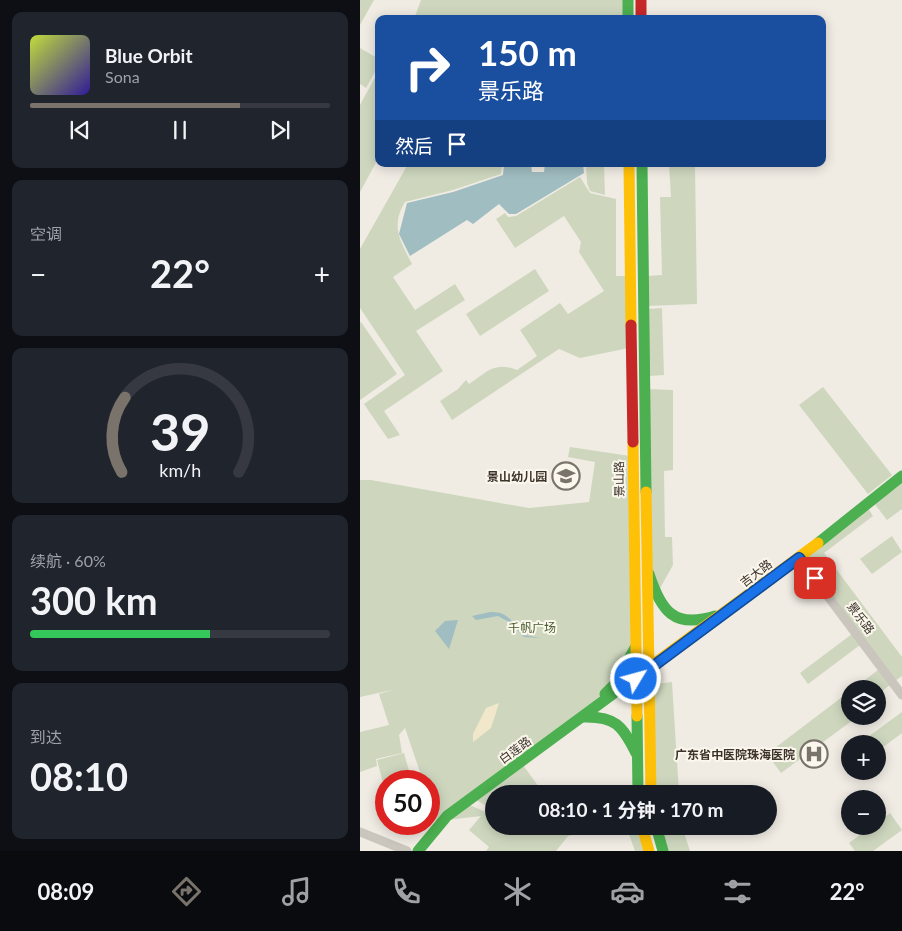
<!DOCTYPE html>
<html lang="zh">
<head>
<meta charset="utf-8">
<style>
	body { margin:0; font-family:Lato,"Noto Sans SC",sans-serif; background:#20242c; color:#f1f3f6; height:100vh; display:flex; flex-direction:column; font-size:19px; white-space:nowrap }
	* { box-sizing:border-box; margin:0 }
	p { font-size:16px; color:#9ea1a6 }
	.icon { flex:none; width:28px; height:28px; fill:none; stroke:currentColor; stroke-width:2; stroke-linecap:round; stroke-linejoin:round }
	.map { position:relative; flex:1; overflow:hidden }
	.panel { display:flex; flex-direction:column; gap:12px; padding:12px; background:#0d0f14; width:360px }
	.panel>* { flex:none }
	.guide { position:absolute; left:15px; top:15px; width:451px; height:152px; border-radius:10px; box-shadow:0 2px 12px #0003; background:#1a4fa0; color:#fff; overflow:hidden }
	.tools { position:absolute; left:481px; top:680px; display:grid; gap:10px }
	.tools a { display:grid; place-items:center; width:45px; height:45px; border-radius:50%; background:#171b24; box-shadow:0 2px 12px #0003; font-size:25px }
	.speed { position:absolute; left:15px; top:770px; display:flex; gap:10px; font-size:25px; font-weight:700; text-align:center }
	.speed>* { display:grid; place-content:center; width:65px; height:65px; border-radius:50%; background:#171b24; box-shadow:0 2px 12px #0003; line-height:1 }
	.speed .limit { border:8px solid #d22; background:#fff; color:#111 }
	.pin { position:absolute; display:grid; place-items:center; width:42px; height:42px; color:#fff; margin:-21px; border-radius:10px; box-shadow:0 2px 8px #0006 }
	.me { position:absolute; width:55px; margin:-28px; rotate:53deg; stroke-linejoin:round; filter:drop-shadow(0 0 4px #0008) }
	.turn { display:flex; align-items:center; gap:18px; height:105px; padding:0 20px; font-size:22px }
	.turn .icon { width:65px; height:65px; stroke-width:2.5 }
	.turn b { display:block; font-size:35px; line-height:42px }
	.then { display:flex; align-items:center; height:48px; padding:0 20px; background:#0003; gap:10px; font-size:19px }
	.big { font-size:38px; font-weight:700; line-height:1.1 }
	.panel .card { flex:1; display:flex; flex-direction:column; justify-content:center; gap:8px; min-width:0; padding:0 18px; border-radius:10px; background:#20242c }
	.panel .dial { align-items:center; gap:0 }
	.dial svg { height:130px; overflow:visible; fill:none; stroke:#363941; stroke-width:7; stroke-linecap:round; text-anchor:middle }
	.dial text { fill:#f1f3f6; stroke:none }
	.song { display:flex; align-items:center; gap:15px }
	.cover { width:60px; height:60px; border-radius:8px; background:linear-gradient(135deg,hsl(70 70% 55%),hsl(250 70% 35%)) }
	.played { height:5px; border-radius:2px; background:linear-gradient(90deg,#7a736b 70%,#363941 70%) }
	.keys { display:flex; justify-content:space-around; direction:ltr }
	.heat { display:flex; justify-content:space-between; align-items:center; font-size:28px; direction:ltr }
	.charge { height:8px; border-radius:4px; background:linear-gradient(90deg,#34c759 60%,#363941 0) }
	.trip { position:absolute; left:125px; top:785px; width:292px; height:50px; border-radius:25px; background:#171b24; box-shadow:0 2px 12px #0003; font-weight:700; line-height:50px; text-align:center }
	.tabs { display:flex; height:80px; justify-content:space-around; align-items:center; background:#090b0e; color:#9ea1a6 }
	.tabs .icon { width:35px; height:35px }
	.tabs .current { color:#7a736b }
	.tabs b { font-size:22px; color:#f1f3f6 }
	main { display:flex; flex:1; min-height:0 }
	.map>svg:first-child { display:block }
</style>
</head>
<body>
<main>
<section class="panel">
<div class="card">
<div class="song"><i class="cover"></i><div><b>Blue Orbit</b><p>Sona</p></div></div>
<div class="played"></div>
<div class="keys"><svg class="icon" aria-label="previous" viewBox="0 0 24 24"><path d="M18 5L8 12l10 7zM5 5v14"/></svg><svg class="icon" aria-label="pause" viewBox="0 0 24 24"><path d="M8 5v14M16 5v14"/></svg><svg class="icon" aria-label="next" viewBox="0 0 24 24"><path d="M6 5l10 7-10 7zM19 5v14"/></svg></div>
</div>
<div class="card"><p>空调</p>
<div class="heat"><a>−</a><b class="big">22°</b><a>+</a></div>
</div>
<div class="card dial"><svg viewBox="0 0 100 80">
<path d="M14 69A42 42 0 1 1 86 69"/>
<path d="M14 69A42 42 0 0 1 16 23" stroke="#7a736b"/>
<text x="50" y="56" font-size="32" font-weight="700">39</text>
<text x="50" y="72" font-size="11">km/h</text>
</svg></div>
<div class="card"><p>续航 · 60%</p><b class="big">300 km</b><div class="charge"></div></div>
<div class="card"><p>到达</p><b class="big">08:10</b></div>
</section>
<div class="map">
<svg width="542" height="851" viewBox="0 0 542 851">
	<rect width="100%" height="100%" fill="#f0ece4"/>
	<!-- green -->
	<g fill="#ced7be">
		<polygon points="0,0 14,0 0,25"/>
		<polygon points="61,0 268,0 268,19 54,19"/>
		<polygon points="0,48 19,59 19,65 6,88 0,84"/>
		<polygon points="19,70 19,157 0,192 0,105"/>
		<path d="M48 164H142L141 174 93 190 45 202C30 227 41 242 52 264L33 277 55 310 95 284 105 300 56 331 83 371 24 411 40 435 28 439 4 404 45 375 0 308V249Z"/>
		<polygon points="226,164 244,164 245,195 230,191 227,183"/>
		<polygon points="284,164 335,164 337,304 288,306 286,276 302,275 300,197 311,197 309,165"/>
		<path d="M220 177 230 193 256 199V276H269V348L220 358 199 349 92 420 80 401 98 389 106 380 109 384C127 372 134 361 157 370L177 356 160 330 200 303 208 314 244 291 219 252 221 242 204 216 155 248 136 219 145 213 148 217 156 216Z"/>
		<polygon points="175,269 189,291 120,336 106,314"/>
		<polygon points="302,308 304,375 289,376 287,309"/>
		<polygon points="1,322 37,374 0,400 0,323"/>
		<polygon points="463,387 532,475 508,494 439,405"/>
		<polygon points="287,389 313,390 313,470 304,471 305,537 312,537 313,565 299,590 289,567"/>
		<polygon points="210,447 270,456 274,644 254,684 223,717 78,827 69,799 69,781 63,781 45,728 39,735 42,753 16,759 17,766 0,772 0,732 29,725 19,694 32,690 0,697 0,480 11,480 169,508 229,502 235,462 208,457"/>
		<polygon points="542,481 542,509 527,520 514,503"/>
		<polygon points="508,508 513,516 464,553 542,657 542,676 535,681 443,558"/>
		<polygon points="532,536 542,552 512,574 500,559"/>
		<polygon points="492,634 500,645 448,684 440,673"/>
		<polygon points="518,670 530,685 518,694 518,689 493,689"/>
		<polygon points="312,682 319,793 292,794 289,685"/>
		<polygon points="490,691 489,716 493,720 421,773 407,754"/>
		<polygon points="542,712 542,733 518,751 518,744 503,744 501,742"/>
		<polygon points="44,753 52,781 26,781 26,794 17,760"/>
		<polygon points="163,765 184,794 134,794 134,805 127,806 114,799"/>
		<polygon points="107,804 126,812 134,812 134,826 248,828 208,836 196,851 126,851 129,847 109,830 121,816 87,820"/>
		<polygon points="530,813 542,830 513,851 495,851 489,843 512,826 518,826 518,822"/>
		<polygon points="266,826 280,826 288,851 275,851"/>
		<polygon points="298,826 322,826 330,851 305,851"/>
	</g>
	<!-- sand -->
	<polygon fill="#f1e8cb" points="139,703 131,728 113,742 113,734 126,708"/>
	<!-- water -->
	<g fill="#a0bdc2">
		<polygon points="144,164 171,164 172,172 184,172 185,164 223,164 224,173 156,214 149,214 139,204 113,224 107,220 50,256 39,234 47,203 93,192 143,175"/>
		<path d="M130 612C149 611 152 623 164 635L181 638 164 637 151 623 138 616 116 620 112 616Z"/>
		<polygon points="98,620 89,649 75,631 85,621"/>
	</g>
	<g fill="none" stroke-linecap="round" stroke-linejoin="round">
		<!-- street -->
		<g stroke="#cac5bd" stroke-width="9">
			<polyline points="439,558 542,695"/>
			<polyline points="0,832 47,851"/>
		</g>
		<!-- fast -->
		<g stroke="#4caf50" stroke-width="11">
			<polyline points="268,0 268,19"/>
			<polyline points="282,164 286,492"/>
			<polyline points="458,543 542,476"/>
			<path d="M289 574C301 611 314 629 355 616"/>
			<polyline points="245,694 255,684 275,648"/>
			<polyline points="277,716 278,794"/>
			<path d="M223 717C255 716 262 725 276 753"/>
			<polyline points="296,826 303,851"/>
			<polyline points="58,851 87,816 295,663"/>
		</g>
		<!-- slow -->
		<g stroke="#ffc107" stroke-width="11">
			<polyline points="269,164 271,325"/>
			<polyline points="273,442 277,716"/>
			<polyline points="286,492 291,794"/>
			<polyline points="295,663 458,543"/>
			<polyline points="282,826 289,851"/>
		</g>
		<!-- jam -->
		<g stroke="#c62828" stroke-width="11">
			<polyline points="281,0 281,19"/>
			<polyline points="271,325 273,442"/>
		</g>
	</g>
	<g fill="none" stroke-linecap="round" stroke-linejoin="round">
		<!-- route casing -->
		<g stroke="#114b97" stroke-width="12">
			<polyline id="route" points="276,679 439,558 455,578"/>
		</g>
		<!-- route -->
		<use href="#route" stroke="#1a73e8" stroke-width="9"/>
	</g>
	<!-- icons -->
	<defs>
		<g id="school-ring" transform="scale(1.4375)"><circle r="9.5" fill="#fbf7ed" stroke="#7a736b" stroke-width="1.5"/><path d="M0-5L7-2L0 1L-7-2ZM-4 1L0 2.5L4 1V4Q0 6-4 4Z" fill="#7a736b"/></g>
		<g id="hospital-ring" transform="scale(1.4375)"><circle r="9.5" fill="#fbf7ed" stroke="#7a736b" stroke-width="1.5"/><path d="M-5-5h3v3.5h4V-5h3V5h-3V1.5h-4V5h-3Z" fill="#7a736b"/></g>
	</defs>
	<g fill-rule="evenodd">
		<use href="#school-ring" x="206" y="476"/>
		<use href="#hospital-ring" x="454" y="754"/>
	</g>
	<g text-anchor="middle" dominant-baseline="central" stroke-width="4" stroke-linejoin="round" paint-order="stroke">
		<!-- poi labels -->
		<g font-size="12" font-weight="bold" fill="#3b322a" stroke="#fbf7ed" text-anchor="end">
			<text x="187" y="476">景山幼儿园</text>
			<text x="435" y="754">广东省中医院珠海医院</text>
		</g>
		<!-- street labels -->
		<g font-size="12" fill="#3b322a" stroke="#fbf7ed">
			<text transform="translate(259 479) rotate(-91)">景山路</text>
			<text transform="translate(396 573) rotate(-37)">吉大路</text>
			<text transform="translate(501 618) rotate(53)">景乐路</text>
			<text transform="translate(155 750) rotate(-36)">白莲路</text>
		</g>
		<!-- park labels -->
		<g font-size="12" fill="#435b2d" stroke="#fbf7ed">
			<text x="172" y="627">千帆广场</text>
		</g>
	</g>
</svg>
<div class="tools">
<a><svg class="icon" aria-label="layers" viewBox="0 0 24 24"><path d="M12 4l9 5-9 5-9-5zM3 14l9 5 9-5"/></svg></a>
<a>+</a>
<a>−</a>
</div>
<div class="speed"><div class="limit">50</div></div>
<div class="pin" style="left:455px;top:578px;background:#d93025"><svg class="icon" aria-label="arrive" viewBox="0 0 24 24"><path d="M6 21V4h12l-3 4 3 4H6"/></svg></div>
<svg class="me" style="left:276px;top:679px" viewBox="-20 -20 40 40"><circle r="17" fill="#1a73e8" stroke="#fff" stroke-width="3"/><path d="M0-11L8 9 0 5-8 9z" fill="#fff"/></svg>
<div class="trip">08:10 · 1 分钟 · 170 m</div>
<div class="guide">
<div class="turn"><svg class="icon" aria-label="right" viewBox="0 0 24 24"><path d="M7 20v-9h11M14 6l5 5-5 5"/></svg><div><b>150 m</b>景乐路</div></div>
<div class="then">然后<svg class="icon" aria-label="arrive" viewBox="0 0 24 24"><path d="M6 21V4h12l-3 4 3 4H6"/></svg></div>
</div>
</div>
</main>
<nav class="tabs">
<b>08:09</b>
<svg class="icon current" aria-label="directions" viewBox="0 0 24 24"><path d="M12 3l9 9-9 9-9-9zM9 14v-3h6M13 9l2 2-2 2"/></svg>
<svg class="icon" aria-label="music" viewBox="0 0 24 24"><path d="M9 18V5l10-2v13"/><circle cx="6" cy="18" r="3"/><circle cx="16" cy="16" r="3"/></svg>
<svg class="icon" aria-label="phone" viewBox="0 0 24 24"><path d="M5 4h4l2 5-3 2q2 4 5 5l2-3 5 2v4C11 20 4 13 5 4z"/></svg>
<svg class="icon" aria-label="climate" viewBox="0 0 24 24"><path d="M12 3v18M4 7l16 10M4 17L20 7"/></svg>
<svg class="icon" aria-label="car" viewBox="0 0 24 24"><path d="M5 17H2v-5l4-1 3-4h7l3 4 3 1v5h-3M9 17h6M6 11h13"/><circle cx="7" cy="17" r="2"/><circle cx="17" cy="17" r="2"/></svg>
<svg class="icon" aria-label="filters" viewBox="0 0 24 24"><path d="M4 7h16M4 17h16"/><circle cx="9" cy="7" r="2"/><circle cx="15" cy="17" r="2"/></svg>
<b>22°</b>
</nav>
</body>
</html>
